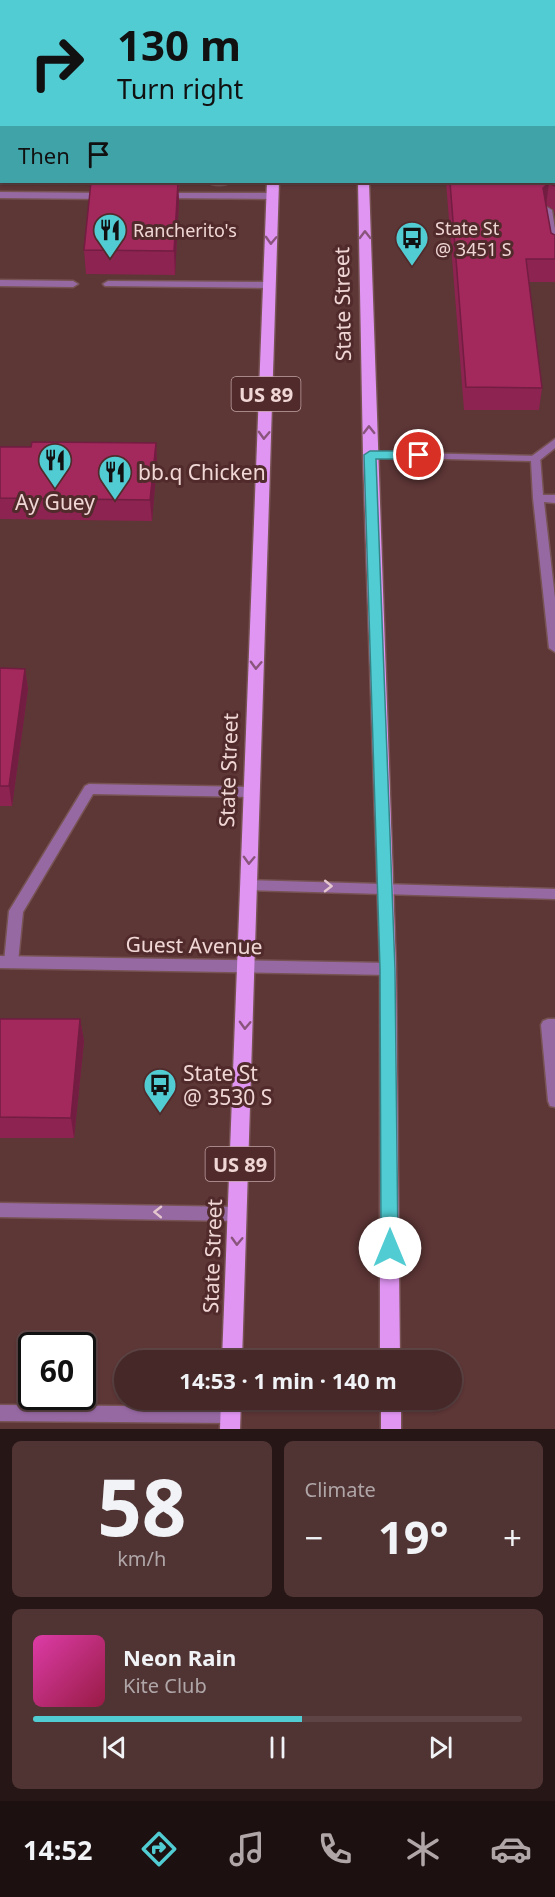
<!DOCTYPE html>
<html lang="en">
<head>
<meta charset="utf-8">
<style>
	body { margin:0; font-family:"Noto Sans",sans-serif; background:#503434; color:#f1f3f6; height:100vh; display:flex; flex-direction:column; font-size:22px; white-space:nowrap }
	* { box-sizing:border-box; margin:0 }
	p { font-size:20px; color:#b0a6a8 }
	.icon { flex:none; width:33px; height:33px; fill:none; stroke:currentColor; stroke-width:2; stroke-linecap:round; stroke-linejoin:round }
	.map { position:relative; height:1429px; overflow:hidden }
	.drawer { display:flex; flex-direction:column; gap:12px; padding:12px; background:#261616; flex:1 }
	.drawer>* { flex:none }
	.banner { position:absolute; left:0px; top:0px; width:555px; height:183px; box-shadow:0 2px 4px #0004,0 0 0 2px #5e4445; background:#51ccd2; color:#111; overflow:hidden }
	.speed { position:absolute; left:18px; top:1332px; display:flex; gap:12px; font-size:30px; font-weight:700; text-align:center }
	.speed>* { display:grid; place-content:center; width:78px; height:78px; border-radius:50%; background:#462828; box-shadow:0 2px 4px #0004,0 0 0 2px #5e4445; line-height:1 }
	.speed .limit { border:3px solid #111; border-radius:9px; background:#fff; color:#111 }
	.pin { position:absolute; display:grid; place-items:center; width:51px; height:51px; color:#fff; margin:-26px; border:3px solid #fff; border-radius:50%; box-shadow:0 2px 6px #0007 }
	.me { position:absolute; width:66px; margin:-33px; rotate:0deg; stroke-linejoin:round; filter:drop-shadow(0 0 4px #0008) }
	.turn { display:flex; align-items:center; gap:21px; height:126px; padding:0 18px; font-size:27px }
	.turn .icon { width:78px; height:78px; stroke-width:2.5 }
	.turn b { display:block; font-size:42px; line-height:51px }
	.then { display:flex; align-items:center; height:57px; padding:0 18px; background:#0003; gap:12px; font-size:22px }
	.big { font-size:45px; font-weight:700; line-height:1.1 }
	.drawer .widget { flex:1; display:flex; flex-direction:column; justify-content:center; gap:9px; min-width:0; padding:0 21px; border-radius:9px; background:#503434 }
	.drawer .dial { align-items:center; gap:0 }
	.dial b { font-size:78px; line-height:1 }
	.song { display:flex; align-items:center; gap:18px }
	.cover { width:72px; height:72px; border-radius:9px; background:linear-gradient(135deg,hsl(320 70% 55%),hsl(340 70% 35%)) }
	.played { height:6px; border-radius:3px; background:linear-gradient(90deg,#51ccd2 55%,#5e4445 55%) }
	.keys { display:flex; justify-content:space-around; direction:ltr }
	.heat { display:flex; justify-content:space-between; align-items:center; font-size:33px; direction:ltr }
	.drawer .tiles { flex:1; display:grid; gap:12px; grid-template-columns:1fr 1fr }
	.widget:last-child { grid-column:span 2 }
	.trip { position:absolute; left:114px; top:1350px; width:348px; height:60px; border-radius:30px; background:#462828; box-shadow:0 2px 4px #0004,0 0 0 2px #5e4445; font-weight:700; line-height:60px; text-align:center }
	.tabs { display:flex; height:96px; justify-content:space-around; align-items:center; background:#1c1010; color:#b0a6a8 }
	.tabs .icon { width:42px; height:42px }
	.tabs .active { color:#51ccd2 }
	.tabs b { font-size:27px; color:#f1f3f6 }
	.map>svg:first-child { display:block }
</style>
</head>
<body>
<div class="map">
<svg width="555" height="1429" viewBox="0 0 555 1429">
	<rect width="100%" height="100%" fill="#5d3636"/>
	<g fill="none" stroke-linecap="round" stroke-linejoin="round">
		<!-- service casing -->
		<g stroke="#775353" stroke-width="3">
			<g id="service">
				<polygon points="2,0 16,2 3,2"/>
				<rect x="0" y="9" width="2" height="4"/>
				<rect x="0" y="131" width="2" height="6"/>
				<polygon points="0,177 2,182 5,182 0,183"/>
				<path d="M208 182H230C225 186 213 186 208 182Z"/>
				<polygon points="0,192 106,193 110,196 106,199 0,198"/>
				<polygon points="163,193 272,193 276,196 272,199 160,198 160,194"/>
				<polygon points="547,207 552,210 555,229 555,258 550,255 542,210"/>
				<polygon points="0,280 73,281 78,284 73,287 0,286"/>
				<polygon points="108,281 270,282 275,285 270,288 105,286 103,284"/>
				<polygon points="370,452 540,456 543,495 555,495 555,503 544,502 555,598 555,652 549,648 533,498 531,461 366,457 365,455"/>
				<polygon points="89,784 251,787 255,789 257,792 255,795 251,797 93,794 23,912 18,962 16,966 11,968 6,966 4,962 9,911 85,786"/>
				<polygon points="548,1019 555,1019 555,1107 550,1106 548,1101 541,1025 543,1021"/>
				<polygon points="0,1203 238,1207 243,1209 245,1214 243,1219 238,1221 0,1217"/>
				<polygon points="0,1405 230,1407 236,1409 238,1415 236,1421 230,1423 0,1421"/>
			</g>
		</g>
		<!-- minor casing -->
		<g stroke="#775353" stroke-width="3">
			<g id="minor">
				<polygon points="555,439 555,448 540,460 532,460 531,458 532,456"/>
				<polygon points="248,880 555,889 555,899 248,890 243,889 242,885 243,881"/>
				<polygon points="0,956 388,963 393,965 395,969 393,973 388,975 0,968"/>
			</g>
		</g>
		<!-- primary casing -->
		<g stroke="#775353" stroke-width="3">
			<g id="primary">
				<rect x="273" y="0" width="10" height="2"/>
				<rect x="352" y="0" width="10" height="2"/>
				<polygon points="267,182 279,182 242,1360 222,1360"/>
				<polygon points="358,182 369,182 396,969 400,1360 380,1360 380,969 363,455"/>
				<polygon points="221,1400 241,1400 240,1429 220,1429"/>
				<rect x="381" y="1400" width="20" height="29"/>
			</g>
		</g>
		<!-- service -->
		<use href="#service" fill="#9769a3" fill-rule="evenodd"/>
		<!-- minor -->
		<use href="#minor" fill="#9769a3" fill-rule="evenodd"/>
		<!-- primary -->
		<use href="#primary" fill="#e095f3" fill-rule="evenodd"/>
	</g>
	<!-- wall -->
	<g fill="#8c2350">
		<rect x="0" y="14" width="2" height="71"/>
		<polygon points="555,15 555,215 554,210 546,205 551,233 555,235 555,282 529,282 542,388 539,410 464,410 446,182 554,182"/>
		<polygon points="91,182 180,182 179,190 178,190 179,201 175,275 86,274 84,250"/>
		<polygon points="156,443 157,464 152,521 0,519 0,447 31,447"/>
		<polygon points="0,668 25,669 28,689 12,806 0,806"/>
		<polygon points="0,1019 80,1019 84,1041 74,1138 0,1138"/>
	</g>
	<!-- shaded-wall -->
	<g fill="#721d41">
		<polygon points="178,182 179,201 175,275 174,251"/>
		<polygon points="549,183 546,205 543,188"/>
		<polygon points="156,443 157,464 152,521 150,500"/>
		<polygon points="25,669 28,689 12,806 9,786"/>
		<polygon points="80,1019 84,1041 74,1138 71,1118"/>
	</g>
	<!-- building -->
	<g fill="#a3295d" stroke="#721d41" stroke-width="1.5">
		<rect x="95" y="0" width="86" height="2"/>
		<rect x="415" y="0" width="79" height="2"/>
		<rect x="0" y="14" width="2" height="47"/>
		<polygon points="554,15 555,15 555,186 549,183 543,188 551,233 555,235 555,259 526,259 542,388 466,387 450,182 554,182"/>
		<polygon points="91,182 178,182 174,251 84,250"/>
		<polygon points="32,442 156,443 150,500 0,498 0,447 31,447"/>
		<polygon points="0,668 25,669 9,786 0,786"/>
		<polygon points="0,1019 80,1019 71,1118 0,1117"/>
	</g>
	<!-- one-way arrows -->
	<defs><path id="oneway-chevron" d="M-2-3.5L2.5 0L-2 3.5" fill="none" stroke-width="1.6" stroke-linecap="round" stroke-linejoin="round" transform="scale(1.5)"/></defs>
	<g stroke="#8a557c">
		<use href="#oneway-chevron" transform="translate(365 235) rotate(-91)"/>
		<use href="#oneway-chevron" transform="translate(271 240) rotate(92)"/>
		<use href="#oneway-chevron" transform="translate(369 430) rotate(-91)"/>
		<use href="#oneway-chevron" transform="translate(264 435) rotate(92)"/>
		<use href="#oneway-chevron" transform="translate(256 665) rotate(92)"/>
		<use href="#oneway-chevron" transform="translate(249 860) rotate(92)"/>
		<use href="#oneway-chevron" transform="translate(245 1025) rotate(92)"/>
		<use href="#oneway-chevron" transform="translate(237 1241) rotate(92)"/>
	</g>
	<g stroke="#e3c6ce">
		<use href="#oneway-chevron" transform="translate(328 886) rotate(1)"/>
		<use href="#oneway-chevron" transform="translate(158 1212) rotate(-179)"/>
	</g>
	<!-- route -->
	<polygon fill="#51ccd2" stroke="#358588" stroke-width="1.5" points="370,451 419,451 425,455 419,459 376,459 395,969 398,1248 396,1254 390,1256 384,1254 381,1248 380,969 364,455"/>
	<!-- icons -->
	<defs>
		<g id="restaurant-pin" transform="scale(1.725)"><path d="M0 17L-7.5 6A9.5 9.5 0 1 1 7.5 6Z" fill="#51ccd2" stroke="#512b2c"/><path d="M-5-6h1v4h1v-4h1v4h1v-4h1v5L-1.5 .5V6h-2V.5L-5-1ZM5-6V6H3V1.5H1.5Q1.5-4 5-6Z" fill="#111"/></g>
		<g id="bus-pin" transform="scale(1.725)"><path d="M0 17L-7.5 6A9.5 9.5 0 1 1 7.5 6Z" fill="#51ccd2" stroke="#512b2c"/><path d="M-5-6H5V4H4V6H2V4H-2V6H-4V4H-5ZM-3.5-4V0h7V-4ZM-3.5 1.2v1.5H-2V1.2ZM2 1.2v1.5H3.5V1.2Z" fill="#111"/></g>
	</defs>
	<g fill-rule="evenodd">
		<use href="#restaurant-pin" x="110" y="230"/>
		<use href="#bus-pin" x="412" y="238"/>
		<use href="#restaurant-pin" x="55" y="460"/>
		<use href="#restaurant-pin" x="115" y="472"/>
		<use href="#bus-pin" x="160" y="1085"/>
	</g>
	<g text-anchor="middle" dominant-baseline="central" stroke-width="6" stroke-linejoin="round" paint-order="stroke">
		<!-- far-poi labels -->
		<g font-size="18" fill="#f0d7d6" stroke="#512b2c" text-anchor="start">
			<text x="435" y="228">State St<tspan x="435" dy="21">@ 3451 S</tspan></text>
			<text x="133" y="230">Rancherito's</text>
		</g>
		<!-- shield labels -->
		<g fill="#512b2c" stroke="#c0a3a3" stroke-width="1.5">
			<rect x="231.5" y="377" width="69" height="34" rx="4.5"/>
			<rect x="205.5" y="1147" width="69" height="34" rx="4.5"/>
		</g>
		<g font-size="20" font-weight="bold" fill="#f0d7d6">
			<text x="266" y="394">US 89</text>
			<text x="240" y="1164">US 89</text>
		</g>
		<!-- street labels -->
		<g font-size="21" fill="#f0d7d6" stroke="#512b2c">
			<text transform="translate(342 304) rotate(-91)">State Street</text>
			<text transform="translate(228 770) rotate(-88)">State Street</text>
			<text transform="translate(194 945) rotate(1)">Guest Avenue</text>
			<text transform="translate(212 1256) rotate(-88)">State Street</text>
		</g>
		<!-- poi labels -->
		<g font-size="21" fill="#f0d7d6" stroke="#512b2c" text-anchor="start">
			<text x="138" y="472">bb.q Chicken</text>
			<text x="55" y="502" text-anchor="middle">Ay Guey</text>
			<text x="183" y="1073">State St<tspan x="183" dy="24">@ 3530 S</tspan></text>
		</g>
	</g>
</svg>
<div class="speed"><div class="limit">60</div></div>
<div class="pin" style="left:419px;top:455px;background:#d93025"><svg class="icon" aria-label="arrive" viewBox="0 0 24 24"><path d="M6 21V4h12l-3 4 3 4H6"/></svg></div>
<svg class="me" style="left:390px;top:1248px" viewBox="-20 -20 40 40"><circle r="19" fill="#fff"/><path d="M0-13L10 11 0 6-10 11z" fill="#51ccd2"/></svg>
<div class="trip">14:53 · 1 min · 140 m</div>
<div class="banner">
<div class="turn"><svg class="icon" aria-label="right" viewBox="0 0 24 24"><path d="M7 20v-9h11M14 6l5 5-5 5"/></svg><div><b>130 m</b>Turn right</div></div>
<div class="then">Then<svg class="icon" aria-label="arrive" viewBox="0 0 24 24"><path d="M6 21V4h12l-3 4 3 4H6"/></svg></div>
</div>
</div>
<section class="drawer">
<div class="tiles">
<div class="widget dial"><b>58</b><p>km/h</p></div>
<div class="widget"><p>Climate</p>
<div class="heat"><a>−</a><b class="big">19°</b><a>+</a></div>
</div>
<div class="widget">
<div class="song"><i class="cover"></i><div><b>Neon Rain</b><p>Kite Club</p></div></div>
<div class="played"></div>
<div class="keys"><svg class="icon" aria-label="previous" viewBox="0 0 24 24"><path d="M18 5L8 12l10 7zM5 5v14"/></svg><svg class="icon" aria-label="pause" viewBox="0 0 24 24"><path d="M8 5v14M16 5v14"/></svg><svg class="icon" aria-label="next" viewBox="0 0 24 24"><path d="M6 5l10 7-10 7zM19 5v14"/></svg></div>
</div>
</div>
</section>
<nav class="tabs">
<b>14:52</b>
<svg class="icon active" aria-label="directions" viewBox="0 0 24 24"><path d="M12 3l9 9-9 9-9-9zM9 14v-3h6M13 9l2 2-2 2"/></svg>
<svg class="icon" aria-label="music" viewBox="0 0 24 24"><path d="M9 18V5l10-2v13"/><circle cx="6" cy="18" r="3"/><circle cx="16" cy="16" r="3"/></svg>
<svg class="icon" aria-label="phone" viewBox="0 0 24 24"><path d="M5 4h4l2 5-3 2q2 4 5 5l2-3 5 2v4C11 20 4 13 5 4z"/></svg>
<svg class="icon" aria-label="climate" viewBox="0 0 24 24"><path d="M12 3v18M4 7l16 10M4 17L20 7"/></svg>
<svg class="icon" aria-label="car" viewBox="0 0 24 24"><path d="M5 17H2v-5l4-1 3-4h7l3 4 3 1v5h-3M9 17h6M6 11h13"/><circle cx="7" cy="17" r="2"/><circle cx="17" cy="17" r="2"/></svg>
</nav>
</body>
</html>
